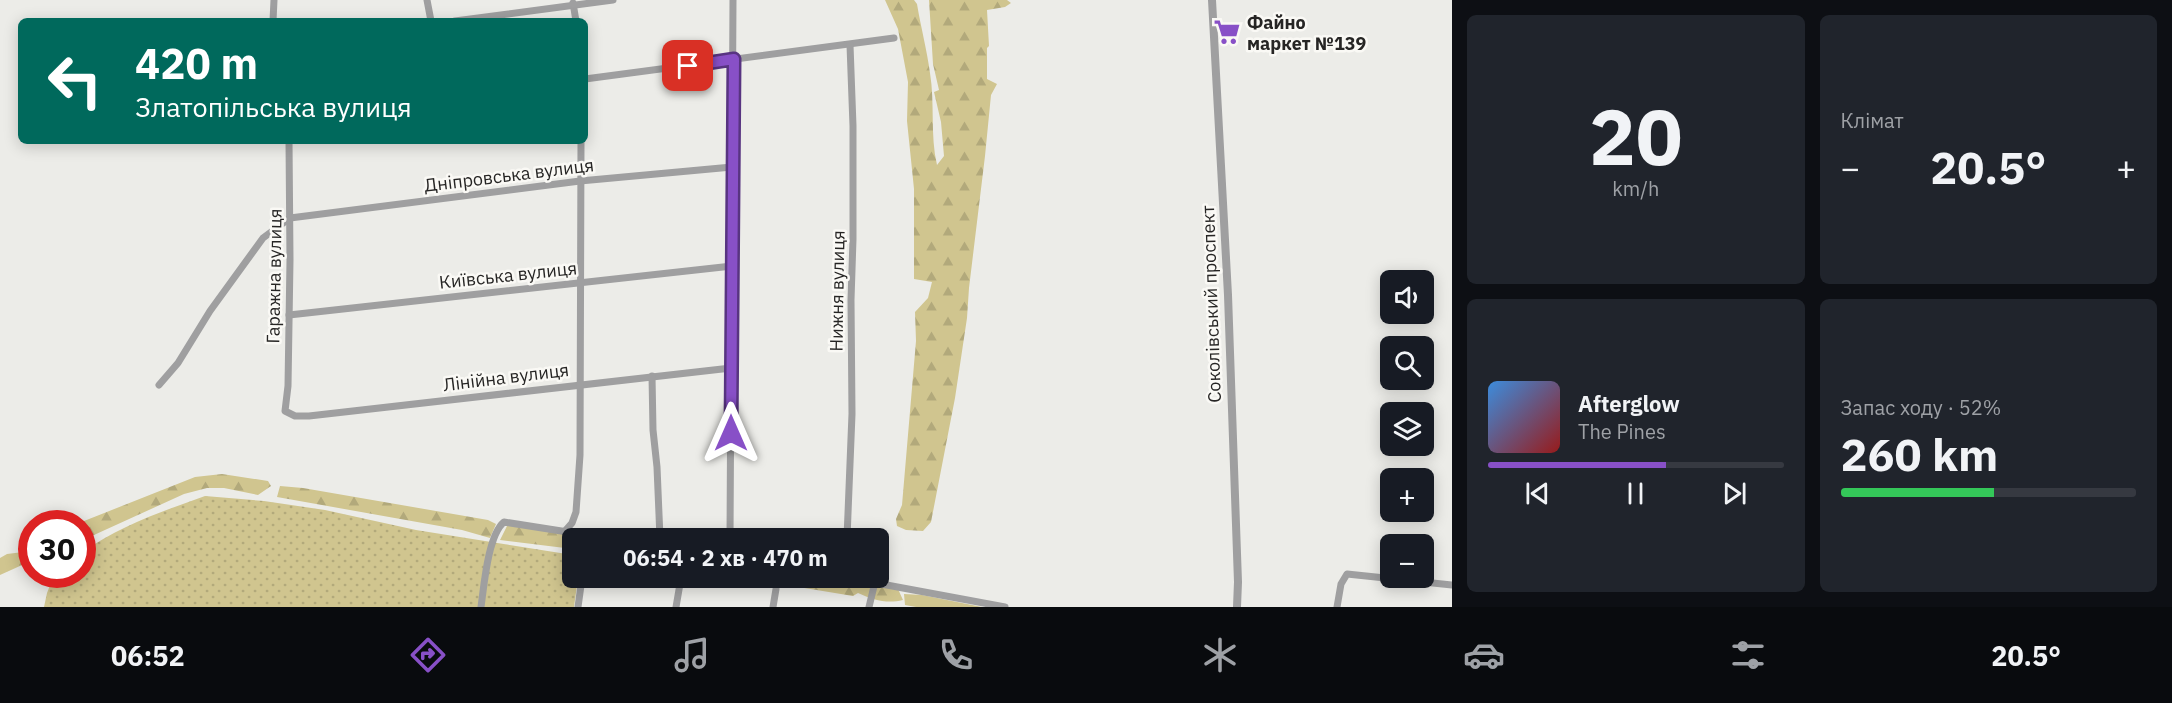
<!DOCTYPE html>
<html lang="uk">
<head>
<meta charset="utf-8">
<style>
	body { margin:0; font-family:"IBM Plex Sans",sans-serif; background:#20242c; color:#f1f3f6; height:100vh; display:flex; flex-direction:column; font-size:22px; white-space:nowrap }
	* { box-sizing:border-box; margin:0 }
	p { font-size:20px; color:#9ea1a6 }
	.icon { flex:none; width:33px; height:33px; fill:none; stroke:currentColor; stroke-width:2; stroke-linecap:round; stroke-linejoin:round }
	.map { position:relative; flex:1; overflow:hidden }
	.details { display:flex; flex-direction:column; gap:15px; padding:15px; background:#0d0f14; width:720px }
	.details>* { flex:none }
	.top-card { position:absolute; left:18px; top:18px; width:570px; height:126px; border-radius:9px; box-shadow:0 3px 15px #0003; background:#00695c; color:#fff; overflow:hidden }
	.fabs { position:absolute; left:1380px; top:270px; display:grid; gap:12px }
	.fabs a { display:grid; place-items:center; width:54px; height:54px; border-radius:9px; background:#171b24; box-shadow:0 3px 15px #0003; font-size:30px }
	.speed { position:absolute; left:18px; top:510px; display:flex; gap:12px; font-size:30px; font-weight:700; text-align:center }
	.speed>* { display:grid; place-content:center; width:78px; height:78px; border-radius:50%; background:#171b24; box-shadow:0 3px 15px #0003; line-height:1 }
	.speed .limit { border:9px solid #d22; background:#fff; color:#111 }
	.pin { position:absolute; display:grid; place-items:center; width:51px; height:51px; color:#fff; margin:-26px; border-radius:12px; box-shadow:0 3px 9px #0006 }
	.me { position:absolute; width:66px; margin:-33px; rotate:0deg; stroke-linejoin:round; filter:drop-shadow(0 0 4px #0008) }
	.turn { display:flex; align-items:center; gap:21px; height:126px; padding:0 18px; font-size:27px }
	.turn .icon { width:78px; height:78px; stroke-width:2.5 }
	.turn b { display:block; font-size:42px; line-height:51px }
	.big { font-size:45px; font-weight:700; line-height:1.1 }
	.details .widget { flex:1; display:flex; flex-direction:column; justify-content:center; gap:9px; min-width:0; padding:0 21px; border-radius:9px; background:#20242c }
	.details .dial { align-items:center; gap:0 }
	.dial b { font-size:78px; line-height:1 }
	.song { display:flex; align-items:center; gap:18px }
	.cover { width:72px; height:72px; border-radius:9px; background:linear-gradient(135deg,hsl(210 70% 55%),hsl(0 70% 35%)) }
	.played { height:6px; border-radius:3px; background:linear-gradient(90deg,#8850c7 60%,#363941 60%) }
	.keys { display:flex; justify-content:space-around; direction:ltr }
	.heat { display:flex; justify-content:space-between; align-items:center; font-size:33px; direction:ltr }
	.charge { height:9px; border-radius:4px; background:linear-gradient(90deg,#34c759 52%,#363941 0) }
	.details .tiles { flex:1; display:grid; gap:15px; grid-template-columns:repeat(2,1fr) }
	.trip { position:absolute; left:562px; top:528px; width:327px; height:60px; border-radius:9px; background:#171b24; box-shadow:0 3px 15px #0003; font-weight:700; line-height:60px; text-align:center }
	.tab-bar { display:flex; height:96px; justify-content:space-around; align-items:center; background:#090b0e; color:#9ea1a6 }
	.tab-bar .icon { width:42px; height:42px }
	.tab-bar .on { color:#8850c7 }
	.tab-bar b { font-size:27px; color:#f1f3f6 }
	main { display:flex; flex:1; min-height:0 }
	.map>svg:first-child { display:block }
</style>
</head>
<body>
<main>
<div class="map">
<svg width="1452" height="607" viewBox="0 0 1452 607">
	<defs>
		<pattern id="forest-firs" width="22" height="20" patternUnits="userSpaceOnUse" patternTransform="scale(1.5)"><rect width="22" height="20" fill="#d0c58f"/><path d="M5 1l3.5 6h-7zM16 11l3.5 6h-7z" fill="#b2a97b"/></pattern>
		<pattern id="garden-dots" width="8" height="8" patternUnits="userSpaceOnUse" patternTransform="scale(1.5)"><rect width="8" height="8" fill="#d0c58f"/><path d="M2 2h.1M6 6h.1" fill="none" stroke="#b2a97b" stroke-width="1.8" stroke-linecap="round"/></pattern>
	</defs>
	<rect width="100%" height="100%" fill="#ecece8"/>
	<!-- green -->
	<polygon fill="#d0c58f" points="904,594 922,595 982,607 916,607 905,605"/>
	<!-- forest -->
	<g fill="url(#forest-firs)">
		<path d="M885 0H914L917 4C921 28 927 50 930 73 935 103 930 135 937 165L944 156 941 122 934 92 939 90 933 64 929 0H1007L1011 3 1005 7 987 10 989 46 987 48V79L997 84 991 95 985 156 969 288 967 318 955 398 931 522 923 531 906 530 897 526 896 519 902 505 916 341 915 312 928 298 932 282 914 279V189L907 121 908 82 898 29Z"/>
		<polygon points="222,474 268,481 271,486 258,495 224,488 207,488 184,494 83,540 82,524 79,523 195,477"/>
		<polygon points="280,486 303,488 488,520 496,524 490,538 462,530 277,497"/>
		<polygon points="507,526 517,526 586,538 573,538 573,549 500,540"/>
		<polygon points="31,545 31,561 0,575 0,558 7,554 23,552"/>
		<path d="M744 578H824L898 589 903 600C887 604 873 600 858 593L853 596Z"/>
	</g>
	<!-- garden -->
	<path fill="url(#garden-dots)" d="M205 496 264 501 325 510 416 530 573 555V578H578L574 607H44L47 593 54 575 82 574 83 552C119 526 163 511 205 496Z"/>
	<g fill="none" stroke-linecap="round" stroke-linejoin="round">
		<!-- minor -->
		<g stroke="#9f9fa0" stroke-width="7">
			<polyline points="427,0 431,21"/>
			<polyline points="573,3 576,21"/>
			<polyline points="273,21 274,0"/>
			<polyline points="455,21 613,0"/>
			<polyline points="585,79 894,38"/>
			<polyline points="289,141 290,260 288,386 285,411 295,416 309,416 731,368"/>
			<polyline points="289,315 732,266"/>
			<polyline points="652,376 653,430 657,467 660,538"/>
			<polyline points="159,385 178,363 210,311 263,238 290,218 580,181 732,167"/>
			<polyline points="565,531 572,523 576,512 580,455 581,141"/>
			<polyline points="730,538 733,0"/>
			<polyline points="847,538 852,414 851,300 853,239 853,126 850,45"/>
			<polyline points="849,578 1005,607"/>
			<path d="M481 607C484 586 488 535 504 522L606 538"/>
			<polyline points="578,607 582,578"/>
			<polyline points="676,607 681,578"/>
			<polyline points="773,607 776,589"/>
			<polyline points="869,607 875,582"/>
			<polyline points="1337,607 1341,584 1347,574 1452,585"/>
		</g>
		<!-- tertiary -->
		<polyline stroke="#9f9fa0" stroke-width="8" points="1212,0 1228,295 1238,582 1237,607"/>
	</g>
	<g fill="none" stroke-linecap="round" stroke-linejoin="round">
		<!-- route casing -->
		<g stroke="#583481" stroke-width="15">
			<polyline id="route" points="688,66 734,59 731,433"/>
		</g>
		<!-- route -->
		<use href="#route" stroke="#8850c7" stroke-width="10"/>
	</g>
	<!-- icons -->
	<defs>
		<g id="supermarket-bare" transform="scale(2.07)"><path d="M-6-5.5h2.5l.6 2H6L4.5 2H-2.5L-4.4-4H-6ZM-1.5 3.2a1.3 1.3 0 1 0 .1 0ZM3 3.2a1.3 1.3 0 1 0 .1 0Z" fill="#8850c7" stroke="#faf9f5" stroke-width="2.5" paint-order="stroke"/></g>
	</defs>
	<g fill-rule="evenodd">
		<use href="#supermarket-bare" x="1227" y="32"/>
	</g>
	<g text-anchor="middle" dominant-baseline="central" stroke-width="5" stroke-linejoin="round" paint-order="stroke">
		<!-- poi labels -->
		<g font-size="18" font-weight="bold" fill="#262524" stroke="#faf9f5" text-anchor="start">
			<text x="1247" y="22">Файно<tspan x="1247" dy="21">маркет №139</tspan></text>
		</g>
		<!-- street labels -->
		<g font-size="18" fill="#262524" stroke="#faf9f5">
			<text transform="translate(509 175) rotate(-7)">Дніпровська вулиця</text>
			<text transform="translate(508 275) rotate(-6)">Київська вулиця</text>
			<text transform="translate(274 276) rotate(-89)">Гаражна вулиця</text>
			<text transform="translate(837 291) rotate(-89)">Нижня вулиця</text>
			<text transform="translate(1211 304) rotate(-92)">Соколівський проспект</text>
			<text transform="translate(506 377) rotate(-7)">Лінійна вулиця</text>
		</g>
	</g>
</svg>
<div class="fabs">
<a><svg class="icon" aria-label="sound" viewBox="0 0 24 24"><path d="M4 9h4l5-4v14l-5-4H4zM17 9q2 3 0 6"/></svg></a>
<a><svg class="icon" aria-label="search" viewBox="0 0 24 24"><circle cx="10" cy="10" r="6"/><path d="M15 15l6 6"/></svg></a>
<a><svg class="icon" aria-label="layers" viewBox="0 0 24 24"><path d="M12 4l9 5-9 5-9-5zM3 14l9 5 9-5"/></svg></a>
<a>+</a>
<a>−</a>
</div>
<div class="speed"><div class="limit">30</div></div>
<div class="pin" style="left:688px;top:66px;background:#d93025"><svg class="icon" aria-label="arrive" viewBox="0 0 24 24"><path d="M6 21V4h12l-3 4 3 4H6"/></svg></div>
<svg class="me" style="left:731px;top:433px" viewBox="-20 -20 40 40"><path d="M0-17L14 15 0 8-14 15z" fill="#8850c7" stroke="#fff" stroke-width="4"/></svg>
<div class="trip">06:54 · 2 хв · 470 m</div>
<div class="top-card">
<div class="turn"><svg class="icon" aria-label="left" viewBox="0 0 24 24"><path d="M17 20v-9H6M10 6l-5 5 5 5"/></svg><div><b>420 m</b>Златопільська вулиця</div></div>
</div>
</div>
<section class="details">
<div class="tiles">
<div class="widget dial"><b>20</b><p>km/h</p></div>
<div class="widget"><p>Клімат</p>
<div class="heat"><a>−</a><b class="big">20.5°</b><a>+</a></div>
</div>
<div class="widget">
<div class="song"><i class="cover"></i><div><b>Afterglow</b><p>The Pines</p></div></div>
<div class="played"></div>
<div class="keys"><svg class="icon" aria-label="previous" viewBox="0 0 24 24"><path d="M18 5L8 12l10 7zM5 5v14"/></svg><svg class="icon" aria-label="pause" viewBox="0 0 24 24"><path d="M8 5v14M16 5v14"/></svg><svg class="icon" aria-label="next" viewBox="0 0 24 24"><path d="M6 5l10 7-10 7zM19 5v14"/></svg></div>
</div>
<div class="widget"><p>Запас ходу · 52%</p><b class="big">260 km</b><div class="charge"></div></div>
</div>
</section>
</main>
<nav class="tab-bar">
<b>06:52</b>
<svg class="icon on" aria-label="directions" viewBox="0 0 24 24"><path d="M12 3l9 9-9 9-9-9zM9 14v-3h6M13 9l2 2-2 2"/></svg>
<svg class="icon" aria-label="music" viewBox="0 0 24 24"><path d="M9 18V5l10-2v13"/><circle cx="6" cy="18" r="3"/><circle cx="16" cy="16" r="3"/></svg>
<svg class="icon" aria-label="phone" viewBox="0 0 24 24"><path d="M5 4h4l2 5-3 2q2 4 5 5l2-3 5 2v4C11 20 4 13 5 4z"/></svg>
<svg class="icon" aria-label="climate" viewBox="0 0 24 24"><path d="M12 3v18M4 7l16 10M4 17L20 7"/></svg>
<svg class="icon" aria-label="car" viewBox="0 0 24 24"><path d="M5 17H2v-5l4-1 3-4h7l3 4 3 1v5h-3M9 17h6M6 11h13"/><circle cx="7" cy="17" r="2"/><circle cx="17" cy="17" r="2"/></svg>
<svg class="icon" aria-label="filters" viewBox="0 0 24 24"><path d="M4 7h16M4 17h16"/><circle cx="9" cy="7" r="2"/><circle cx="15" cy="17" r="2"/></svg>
<b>20.5°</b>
</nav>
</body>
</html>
